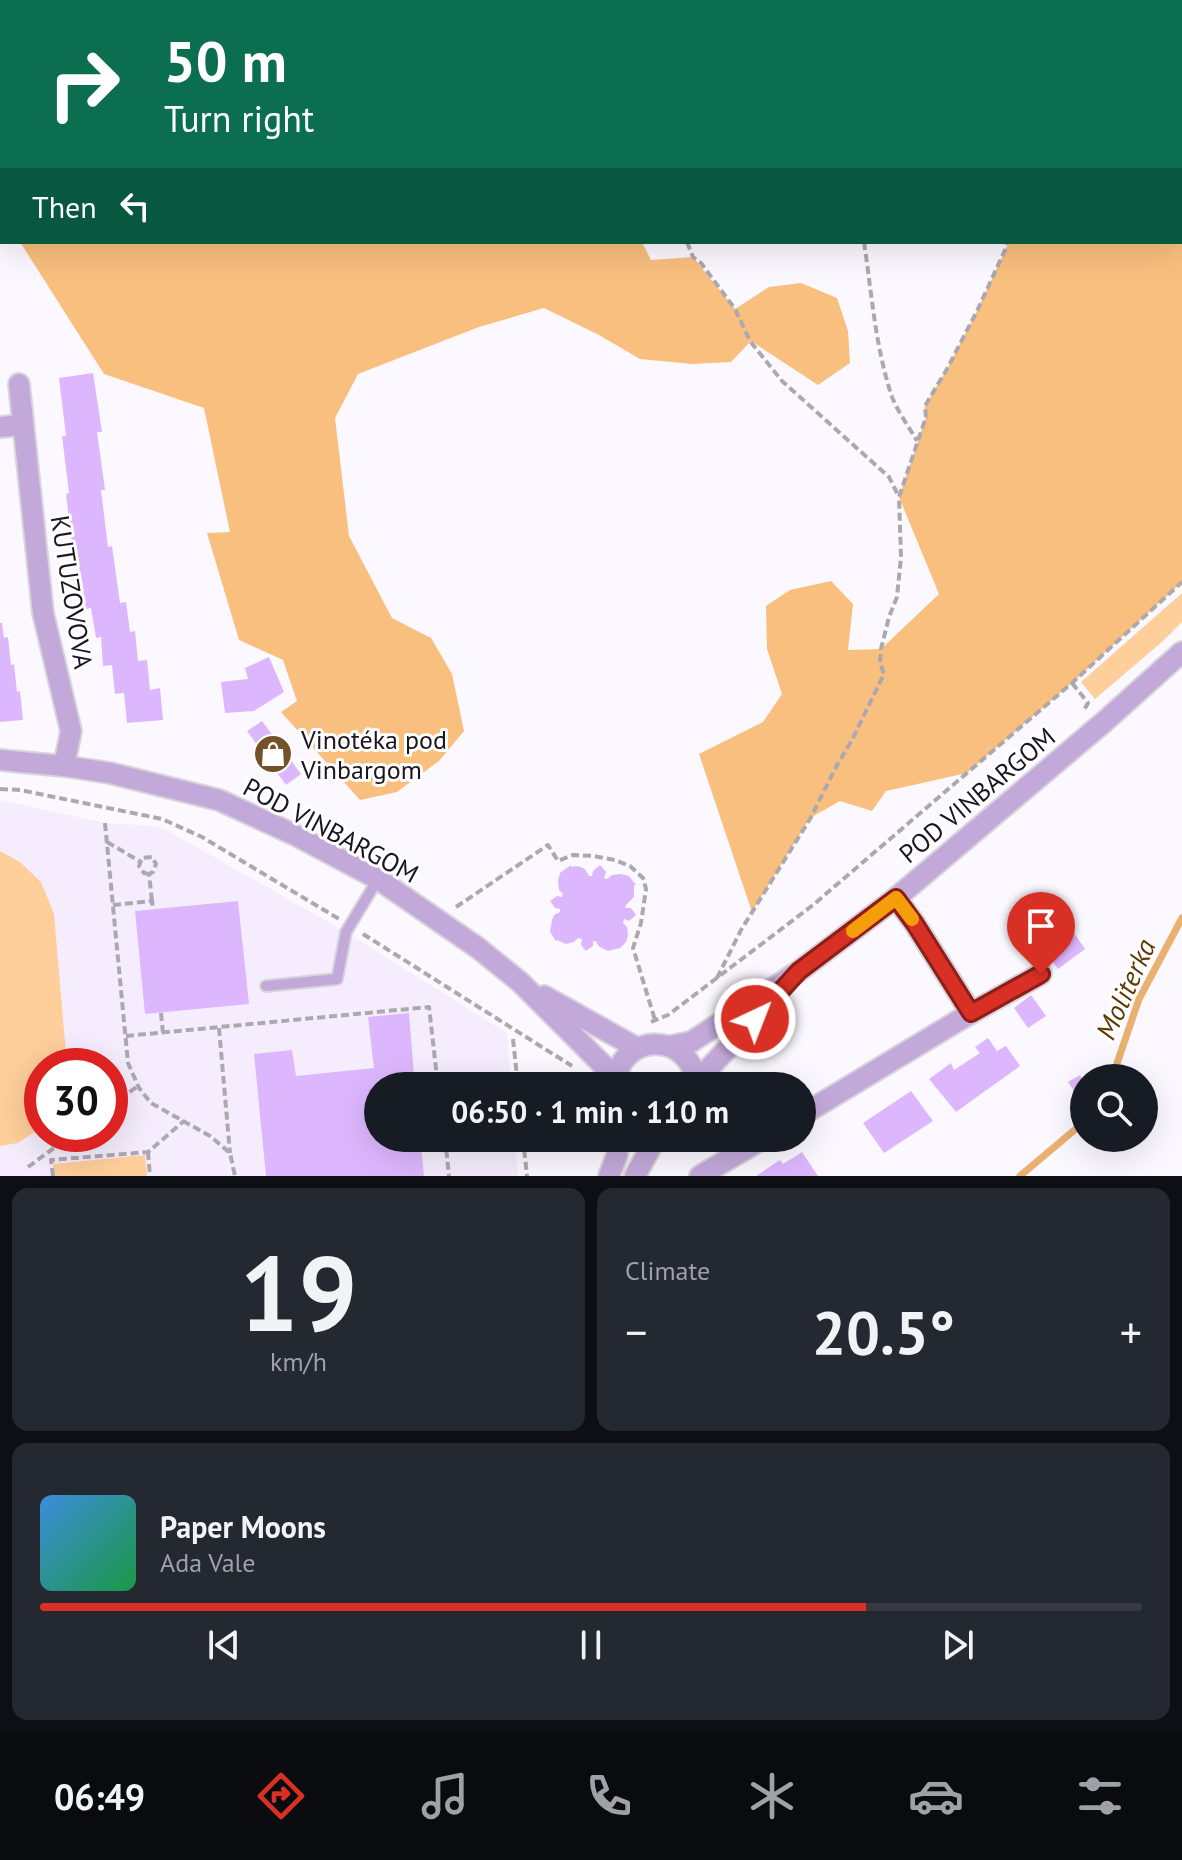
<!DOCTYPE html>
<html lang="en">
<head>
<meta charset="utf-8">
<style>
	body { margin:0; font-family:"PT Sans",sans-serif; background:#242831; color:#f1f3f6; height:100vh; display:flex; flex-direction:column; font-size:30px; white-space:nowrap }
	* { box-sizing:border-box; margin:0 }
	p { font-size:26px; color:#9ea1a6 }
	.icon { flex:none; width:44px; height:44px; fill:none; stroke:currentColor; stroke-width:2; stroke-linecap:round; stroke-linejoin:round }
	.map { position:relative; height:1176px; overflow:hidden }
	.details { display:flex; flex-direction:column; gap:12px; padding:12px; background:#0d0f14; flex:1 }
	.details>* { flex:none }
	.guide { position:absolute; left:0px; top:0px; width:1182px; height:244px; box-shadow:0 8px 32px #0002; background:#0b6e4f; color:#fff; overflow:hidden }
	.fabs { position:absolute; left:1070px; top:1064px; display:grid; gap:16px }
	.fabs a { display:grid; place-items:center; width:88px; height:88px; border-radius:50%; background:#171b24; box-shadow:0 8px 32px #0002; font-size:40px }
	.speed { position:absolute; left:24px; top:1048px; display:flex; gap:16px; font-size:40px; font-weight:700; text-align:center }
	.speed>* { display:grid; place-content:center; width:104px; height:104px; border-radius:50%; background:#171b24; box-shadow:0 8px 32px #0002; line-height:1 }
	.speed .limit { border:12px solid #d22; background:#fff; color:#111 }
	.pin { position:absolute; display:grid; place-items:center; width:68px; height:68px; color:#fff; margin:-82px -34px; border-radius:50% 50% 50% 0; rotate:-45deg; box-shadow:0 0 8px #0007 }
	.pin .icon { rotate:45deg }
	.me { position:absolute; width:88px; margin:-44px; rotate:43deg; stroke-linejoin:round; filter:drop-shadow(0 0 6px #0008) }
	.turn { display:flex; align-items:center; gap:28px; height:168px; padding:0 32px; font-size:36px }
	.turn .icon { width:104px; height:104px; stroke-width:2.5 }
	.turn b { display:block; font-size:56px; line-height:68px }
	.then { display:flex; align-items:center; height:76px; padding:0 32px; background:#0003; gap:16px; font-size:30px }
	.big { font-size:60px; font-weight:700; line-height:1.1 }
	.details .card { flex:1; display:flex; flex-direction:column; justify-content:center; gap:12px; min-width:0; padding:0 28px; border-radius:16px; background:#242831 }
	.details .dial { align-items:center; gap:0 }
	.dial b { font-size:104px; line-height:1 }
	.song { display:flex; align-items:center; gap:24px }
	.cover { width:96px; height:96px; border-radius:12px; background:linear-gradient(135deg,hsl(210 70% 55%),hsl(140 70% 35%)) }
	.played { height:8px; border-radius:4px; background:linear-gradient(90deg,#d93025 75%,#363941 75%) }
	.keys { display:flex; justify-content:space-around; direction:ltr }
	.heat { display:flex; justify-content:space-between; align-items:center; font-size:44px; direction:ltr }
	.details .tiles { flex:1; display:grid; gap:12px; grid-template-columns:1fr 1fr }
	.card:last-child { grid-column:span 2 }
	.trip { position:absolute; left:364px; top:1072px; width:452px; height:80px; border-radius:40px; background:#171b24; box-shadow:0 8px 32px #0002; font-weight:700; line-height:80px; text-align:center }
	.tabs { display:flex; height:128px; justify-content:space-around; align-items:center; background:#090b0e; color:#9ea1a6 }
	.tabs .icon { width:56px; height:56px }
	.tabs .on { color:#d93025 }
	.tabs b { font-size:36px; color:#f1f3f6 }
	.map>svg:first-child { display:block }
</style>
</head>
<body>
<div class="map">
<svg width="1182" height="1176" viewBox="0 0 1182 1176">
	<rect width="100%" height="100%" fill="#fcf8ff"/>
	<!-- built -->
	<path fill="#f5edfd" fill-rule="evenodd" d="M0 800 105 823 156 826 167 830 346 932 507 1033 511 1086H378V1138H515L518 1176H0ZM42 1066H110V1134H42Z"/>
	<!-- green -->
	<g fill="#fece9b">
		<polygon points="1182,593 1182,622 1163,641 1095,699 1081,682"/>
		<polygon points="0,851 20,862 41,882 54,914 67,1066 42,1066 42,1127 18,1143 0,1146"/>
		<polygon points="145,1155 147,1176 55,1176 53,1164"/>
	</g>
	<!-- forest -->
	<g fill="#f9bf7e">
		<polygon points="0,0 282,0 283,2 2,2 2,215 0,212"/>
		<polygon points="1182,66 1182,582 1072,683 967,773 886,791 872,811 840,801 810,818 752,912 699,754 763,722 782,694 767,649 766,606 790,590 831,581 853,604 848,650 881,649 939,594 899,497 926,417 925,406 947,369 977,311 1009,242 1180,242 1180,68"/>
		<polygon points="20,242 642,242 651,260 693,257 735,309 769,287 801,283 837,298 848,331 850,363 818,385 751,341 731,362 692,364 640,359 599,335 544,308 479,327 358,374 335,418 349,536 392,618 431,638 452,674 464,731 439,761 397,792 360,800 281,712 297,701 283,660 239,640 207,533 230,532 204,408 104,374"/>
	</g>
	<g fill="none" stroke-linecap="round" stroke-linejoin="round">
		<!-- stream -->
		<g stroke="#e9b070" stroke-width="7">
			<polyline points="1112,1078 1139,999 1182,918"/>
			<polyline points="1020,1176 1084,1122"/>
		</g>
	</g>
	<!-- building -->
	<g fill="#ddb7fe">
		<polygon points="93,373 102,432 97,432 105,490 101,490 108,547 112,546 120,603 126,602 130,632 135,631 138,661 147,660 150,690 160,688 163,720 127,723 124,693 115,694 112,665 103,666 101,637 96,638 91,608 86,609 77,552 73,552 66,494 69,493 62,436 66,436 59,378"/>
		<polygon points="0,623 2,623 4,638 8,637 11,665 14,664 17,692 20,691 23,720 0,722"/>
		<polygon points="269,657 284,692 254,711 225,713 221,682 248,679 245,668"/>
		<polygon points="262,721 301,774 286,785 247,731"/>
		<polygon points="571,865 571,867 578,866 585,869 589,876 592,876 593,871 600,865 606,872 604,878 607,879 612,875 620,874 629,876 636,885 634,885 634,897 626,905 625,908 631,908 636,915 629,921 624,919 623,923 627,927 628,935 626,942 620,948 608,951 600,947 597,944 597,942 593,941 593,946 586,951 581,945 582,939 578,938 574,942 566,944 557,940 556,941 550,932 552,920 554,915 560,912 560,909 555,908 550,901 557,896 562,897 563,894 559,890 558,881 560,873"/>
		<polygon points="238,901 249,1004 145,1014 135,911"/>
		<polygon points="1053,902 1085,949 1058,969 1025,922"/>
		<polygon points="1031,995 1046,1016 1028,1028 1014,1008"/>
		<polygon points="409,1013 415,1086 378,1086 378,1138 420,1138 424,1176 266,1176 254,1054 292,1050 296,1076 374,1068 368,1017"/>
		<polygon points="988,1038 997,1051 1006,1046 1020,1066 956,1112 929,1079 951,1063 954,1070 980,1053 975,1047"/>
		<polygon points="1080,1075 1084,1082 1084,1095 1079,1098 1068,1082"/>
		<polygon points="911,1091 933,1121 884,1153 863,1123"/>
		<polygon points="802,1152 818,1176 756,1176 780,1160 783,1164"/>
	</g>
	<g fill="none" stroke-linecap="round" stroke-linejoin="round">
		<!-- lane casing -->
		<g stroke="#d8d4db" stroke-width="14">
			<polyline id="lane" points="266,986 337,979 346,932 378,879"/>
		</g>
		<!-- street casing -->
		<g stroke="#d8d4db" stroke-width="24">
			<g id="street">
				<polyline points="380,0 383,2"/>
				<polyline points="440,0 440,2"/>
				<polyline points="1070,2 1072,0"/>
				<polyline points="1180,117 1182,115"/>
				<polyline points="19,384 43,613 71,731 64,766"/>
				<polyline points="0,427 23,425"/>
				<polyline points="0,760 64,766 110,773 219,800 295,835 378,879 478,948 520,982 605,1067 614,1083"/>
				<polyline points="896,898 915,924 971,1013"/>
				<polyline points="544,996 637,1048"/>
				<polyline points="670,1046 691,1042 743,1008 799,971 896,898 1104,722 1182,652"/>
				<polyline points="696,1082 778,995"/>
				<path d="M615 1086C618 1030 694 1031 696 1086"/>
				<polyline points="802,1115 971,1013 1041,974"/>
				<polyline points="609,1176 617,1155 620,1138"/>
				<polyline points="635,1176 656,1138"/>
				<polyline points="700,1176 764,1138"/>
			</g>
		</g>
		<!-- path -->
		<g stroke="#aca8b0" stroke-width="4" stroke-dasharray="8 4" stroke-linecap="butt">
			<polyline points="1139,2 1140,0"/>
			<polyline points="1180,68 1182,66"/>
			<polyline points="687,242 693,257 701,263 735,309 750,341 782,381 889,477 898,495"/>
			<path d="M864 242C872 295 875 346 892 397 898 412 909 427 917 441"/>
			<polyline points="1072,683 1088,703 1084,710"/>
			<polyline points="0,789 20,790 162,819 202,837 339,919"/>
			<polyline points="105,823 128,1063 139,1088 151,1103 210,1136 230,1153 235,1176"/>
			<polyline points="107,842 141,862"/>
			<polyline points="149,874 144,873 139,866 142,858 152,857 156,864 153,872 149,874 152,901"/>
			<polyline points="113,905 152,901 153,909"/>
			<polyline points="456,907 548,845 558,861 573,855 594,856 615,860 630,866 643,878 646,889 641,923 633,948 655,1020"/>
			<polyline points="363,934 572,1066"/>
			<polyline points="717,978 741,930 810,819 837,765 852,740 884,674 880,663 881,649 889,617 897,597 901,557 899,497 926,417 925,406 947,369 977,311 1005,250 1007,242"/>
			<polyline points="161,1013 163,1033"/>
			<polyline points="651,1022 668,1015 813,905 1072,683 1182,582"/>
			<polyline points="219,1028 230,1153"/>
			<polyline points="126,1036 429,1007 438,1086"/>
			<polyline points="513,1039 518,1086"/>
			<polyline points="110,1106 138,1086"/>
			<polyline points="445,1138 449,1176"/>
			<polyline points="523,1138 527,1176"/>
			<polyline points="675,1142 685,1138"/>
			<polyline points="148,1152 150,1176"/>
			<polyline points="28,1167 73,1134"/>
			<polyline points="53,1176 51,1160 148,1152 184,1121"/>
		</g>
		<!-- lane -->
		<use href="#lane" stroke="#c3a9da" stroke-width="10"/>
		<!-- street -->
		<use href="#street" stroke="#c3a9da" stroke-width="20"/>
	</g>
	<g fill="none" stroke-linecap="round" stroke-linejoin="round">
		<!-- route casing -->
		<g stroke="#8d1f18" stroke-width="20">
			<polyline id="route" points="755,1019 799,971 896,898 915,924 971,1013 1041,974"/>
		</g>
		<!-- route -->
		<use href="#route" stroke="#d93025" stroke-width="14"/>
		<!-- slow -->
		<polyline stroke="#f59e0b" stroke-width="14" points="853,931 896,898 912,919"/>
	</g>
	<!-- icons -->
	<defs>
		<g id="shop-disc" transform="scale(2)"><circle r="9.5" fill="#735129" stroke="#fff"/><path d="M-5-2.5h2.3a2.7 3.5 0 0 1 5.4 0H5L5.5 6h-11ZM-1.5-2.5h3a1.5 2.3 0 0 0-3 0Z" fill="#fff"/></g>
	</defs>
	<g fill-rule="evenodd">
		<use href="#shop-disc" x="273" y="754"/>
	</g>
	<g text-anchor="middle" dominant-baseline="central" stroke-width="6" stroke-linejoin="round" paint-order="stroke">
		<!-- street labels -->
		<g font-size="26" fill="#1b1520" stroke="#fff">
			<text transform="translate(72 592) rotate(81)">KUTUZOVOVA</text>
			<text transform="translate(977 795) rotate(-40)">POD VINBARGOM</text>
			<text transform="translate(331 830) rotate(28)">POD VINBARGOM</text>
		</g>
		<!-- poi labels -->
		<g font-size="26" fill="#1b1520" stroke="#fff" text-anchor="start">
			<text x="301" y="739">Vinotéka pod<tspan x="301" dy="30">Vinbargom</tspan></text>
		</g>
		<!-- water labels -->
		<g font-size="28" font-style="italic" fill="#5e3903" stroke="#fff">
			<text transform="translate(1125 989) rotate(-66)">Moliterka</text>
		</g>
	</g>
</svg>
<div class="fabs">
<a><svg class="icon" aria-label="search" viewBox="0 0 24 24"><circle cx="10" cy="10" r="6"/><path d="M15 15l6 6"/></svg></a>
</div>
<div class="speed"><div class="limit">30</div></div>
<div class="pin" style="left:1041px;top:974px;background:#d93025"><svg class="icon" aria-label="arrive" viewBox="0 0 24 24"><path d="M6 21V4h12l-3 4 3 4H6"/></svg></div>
<svg class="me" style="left:755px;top:1019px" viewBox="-20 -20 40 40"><circle r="17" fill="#d93025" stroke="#fff" stroke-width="3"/><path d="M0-11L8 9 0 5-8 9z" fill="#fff"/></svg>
<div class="trip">06:50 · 1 min · 110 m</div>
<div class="guide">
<div class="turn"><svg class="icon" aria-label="right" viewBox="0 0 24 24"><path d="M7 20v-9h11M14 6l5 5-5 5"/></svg><div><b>50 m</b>Turn right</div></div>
<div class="then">Then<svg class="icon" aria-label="left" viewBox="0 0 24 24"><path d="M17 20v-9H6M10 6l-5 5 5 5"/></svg></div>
</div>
</div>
<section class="details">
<div class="tiles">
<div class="card dial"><b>19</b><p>km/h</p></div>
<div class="card"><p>Climate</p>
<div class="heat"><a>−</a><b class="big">20.5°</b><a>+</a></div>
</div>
<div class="card">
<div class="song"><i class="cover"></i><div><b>Paper Moons</b><p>Ada Vale</p></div></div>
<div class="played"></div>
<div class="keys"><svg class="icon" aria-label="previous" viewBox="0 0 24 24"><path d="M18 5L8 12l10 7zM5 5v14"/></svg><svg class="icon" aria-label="pause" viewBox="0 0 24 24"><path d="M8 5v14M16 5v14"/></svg><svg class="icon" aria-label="next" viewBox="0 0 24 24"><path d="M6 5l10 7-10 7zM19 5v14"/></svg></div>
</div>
</div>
</section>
<nav class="tabs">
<b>06:49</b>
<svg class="icon on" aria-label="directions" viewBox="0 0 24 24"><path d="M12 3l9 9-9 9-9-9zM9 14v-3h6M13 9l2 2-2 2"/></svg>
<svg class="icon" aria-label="music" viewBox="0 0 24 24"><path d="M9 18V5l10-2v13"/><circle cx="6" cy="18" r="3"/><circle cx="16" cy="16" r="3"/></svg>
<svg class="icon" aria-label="phone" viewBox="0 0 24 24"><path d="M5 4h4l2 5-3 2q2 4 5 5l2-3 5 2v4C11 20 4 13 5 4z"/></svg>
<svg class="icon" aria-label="climate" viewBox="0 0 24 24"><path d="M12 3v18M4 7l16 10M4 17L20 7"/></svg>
<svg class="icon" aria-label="car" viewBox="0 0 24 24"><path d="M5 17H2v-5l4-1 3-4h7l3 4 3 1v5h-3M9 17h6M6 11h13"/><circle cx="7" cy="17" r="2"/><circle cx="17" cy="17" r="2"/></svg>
<svg class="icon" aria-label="filters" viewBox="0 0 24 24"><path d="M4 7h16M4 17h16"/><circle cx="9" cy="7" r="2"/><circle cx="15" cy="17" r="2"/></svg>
</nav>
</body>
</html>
